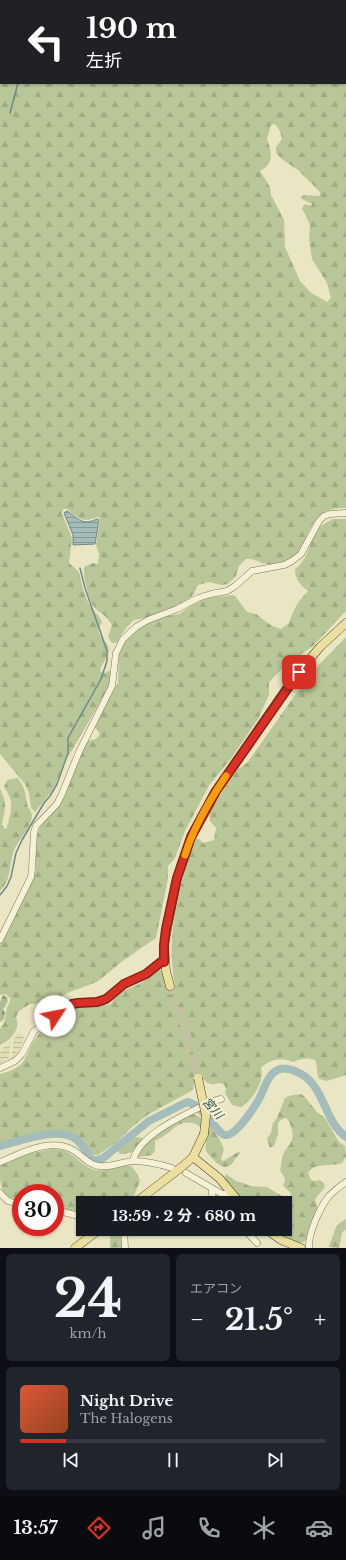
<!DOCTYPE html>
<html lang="ja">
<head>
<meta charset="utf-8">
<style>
	body { margin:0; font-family:"Libre Baskerville","Noto Sans JP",serif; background:#20242c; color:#f1f3f6; height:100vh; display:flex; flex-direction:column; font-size:15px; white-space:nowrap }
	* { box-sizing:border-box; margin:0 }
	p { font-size:13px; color:#9ea1a6 }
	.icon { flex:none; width:22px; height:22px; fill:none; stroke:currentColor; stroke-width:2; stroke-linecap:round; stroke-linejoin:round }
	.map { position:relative; height:1248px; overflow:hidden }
	.details { display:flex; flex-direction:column; gap:6px; padding:6px; background:#0d0f14; flex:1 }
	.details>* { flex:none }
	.guide { position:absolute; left:0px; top:0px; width:346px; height:84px; box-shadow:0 1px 3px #0004; background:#202124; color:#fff; overflow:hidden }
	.speed { position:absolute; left:12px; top:1184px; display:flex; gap:8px; font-size:20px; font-weight:700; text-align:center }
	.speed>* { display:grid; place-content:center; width:52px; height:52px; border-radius:50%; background:#171b24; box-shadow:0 1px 3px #0004; line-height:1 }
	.speed .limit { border:6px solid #d22; background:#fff; color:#111 }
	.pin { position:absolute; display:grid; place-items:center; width:34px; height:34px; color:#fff; margin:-17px; border-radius:8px; box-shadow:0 2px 6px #0006 }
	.me { position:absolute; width:44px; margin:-22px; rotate:56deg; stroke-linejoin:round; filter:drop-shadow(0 0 3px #0008) }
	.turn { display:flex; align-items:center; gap:14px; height:84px; padding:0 20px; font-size:18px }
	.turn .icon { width:52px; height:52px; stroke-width:2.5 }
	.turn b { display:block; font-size:28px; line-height:34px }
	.big { font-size:30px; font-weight:700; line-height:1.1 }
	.details .widget { flex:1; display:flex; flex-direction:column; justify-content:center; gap:6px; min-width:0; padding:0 14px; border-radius:6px; background:#20242c }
	.details .dial { align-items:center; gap:0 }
	.dial b { font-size:52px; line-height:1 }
	.song { display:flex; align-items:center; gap:12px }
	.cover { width:48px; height:48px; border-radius:6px; background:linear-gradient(135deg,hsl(10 70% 55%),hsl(20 70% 35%)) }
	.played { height:4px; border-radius:2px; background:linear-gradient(90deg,#d93025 15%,#363941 15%) }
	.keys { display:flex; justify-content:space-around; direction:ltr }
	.heat { display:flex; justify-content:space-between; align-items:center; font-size:22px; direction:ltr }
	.details .tiles { flex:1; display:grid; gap:6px; grid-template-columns:1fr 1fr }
	.widget:last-child { grid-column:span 2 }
	.trip { position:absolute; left:76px; top:1196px; width:216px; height:40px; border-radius:0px; background:#171b24; box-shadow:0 1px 3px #0004; font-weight:700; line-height:40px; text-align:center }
	.tab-bar { display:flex; height:64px; justify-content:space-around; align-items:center; background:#090b0e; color:#9ea1a6 }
	.tab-bar .icon { width:28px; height:28px }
	.tab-bar .current { color:#d93025 }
	.tab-bar b { font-size:18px; color:#f1f3f6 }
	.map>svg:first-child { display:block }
</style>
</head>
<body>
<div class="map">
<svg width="346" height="1248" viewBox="0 0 346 1248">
	<defs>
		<pattern id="farmland-rules" width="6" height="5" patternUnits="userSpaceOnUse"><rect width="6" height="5" fill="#dedfb1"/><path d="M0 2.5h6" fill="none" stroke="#bfc098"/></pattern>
		<pattern id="forest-firs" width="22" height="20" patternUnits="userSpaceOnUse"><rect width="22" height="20" fill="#b9c798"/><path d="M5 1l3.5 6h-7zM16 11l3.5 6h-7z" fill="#a0ab83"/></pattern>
		<pattern id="cemetery-stones" width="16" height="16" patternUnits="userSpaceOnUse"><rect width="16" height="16" fill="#b1bc97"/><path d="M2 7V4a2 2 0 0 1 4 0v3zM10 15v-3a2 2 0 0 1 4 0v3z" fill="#91997b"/></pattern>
		<pattern id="water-rules" width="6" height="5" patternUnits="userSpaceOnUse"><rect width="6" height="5" fill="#a5bdba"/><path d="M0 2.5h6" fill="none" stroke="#879a97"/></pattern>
	</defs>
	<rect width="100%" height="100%" fill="#eae5c3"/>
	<!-- farmland -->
	<g fill="url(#farmland-rules)">
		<polygon points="19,1033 23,1035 24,1039 21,1047 11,1059 14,1038"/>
		<polygon points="11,1042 9,1057 6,1061 0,1063 0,1054 3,1048"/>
	</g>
	<!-- forest -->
	<g fill="url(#forest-firs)" fill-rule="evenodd">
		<path d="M0 0H63L1 1V83H345V1H76L346 0V508C338 508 326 509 320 515 300 534 308 565 267 564 263 564 259 561 255 560 252 559 249 559 246 559L239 566 236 576 228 584 221 585 209 582 198 585C195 591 193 597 187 600 173 609 150 618 134 620L126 628 117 642 112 643 108 637 112 625C106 616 105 616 97 610 89 604 83 577 84 567L93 563 98 564 99 554 96 544 100 521 99 517C82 522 81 521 67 509H63L62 514 72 538 69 563 79 572 83 589 87 600 92 609 98 615 102 622 98 630C101 640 102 637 107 644 113 652 102 663 100 670L103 674 108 671 112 672 111 683 71 752C62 764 62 770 56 783 51 794 42 803 35 812L31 808 29 793 25 784 0 754ZM275 124 280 131 282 139 276 147V153L283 160 298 170 320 192V196L304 195 300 198 312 204 311 206 305 204 302 208 310 225 309 239 312 259 327 283 331 298 327 302 310 292 300 281 285 247 284 220 271 195 270 187 260 171 266 167 271 159 270 148 267 139 271 125Z"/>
		<path d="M333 519H346V611L313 646 287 664 269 682V695L258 719 230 760 210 784 185 831 175 858 168 866V879L156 938 124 960 97 982 67 993 52 1003 30 1004 19 1011 16 1017C21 1029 11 1040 0 1045V1029L4 1023 7 1008 10 1001V998L5 994 0 995V945L22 899 33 880 36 870V839L40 827 60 803 66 793 75 764 87 741 96 739 100 734 95 727 98 717 118 683 119 655 122 645 131 635 145 625 163 617 179 614 192 605 208 598 232 595 236 597 247 612 256 614 272 626 281 629 289 623C293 610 298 601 308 591 300 585 295 579 295 569 309 559 309 541 319 528 322 524 329 522 333 519Z"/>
		<path d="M346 637V1075L327 1081 319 1079C316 1072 318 1067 315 1060 307 1057 301 1059 293 1062 283 1057 269 1059 261 1068 265 1081 252 1101 241 1107L232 1105 225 1093 226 1089 224 1084 219 1083C210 1086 207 1083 200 1076L195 1078 193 1090 149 1114 132 1127 118 1141 98 1155C86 1156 84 1142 76 1136 60 1125 18 1140 0 1145V1074C31 1066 22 1056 37 1036 43 1029 63 1013 71 1009 80 1004 98 1001 107 1005L111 1004C116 991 128 990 139 984 146 980 151 975 157 970H161L168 989 175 985C165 935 179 886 195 838L199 839 203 843 214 840 216 828 210 821 209 813 223 790 238 769 247 763 310 674Z"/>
		<path d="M18 778C26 789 25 795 28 807 29 809 32 813 32 815 33 824 19 840 15 848 8 864 13 878 0 891V789C8 805 5 808 2 825L5 829 7 828C11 811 15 802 4 787L7 780Z"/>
		<path d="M300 1094 304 1096 317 1112 325 1118 339 1142 345 1146 346 1157 342 1163C330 1167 315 1162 308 1173L311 1180 315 1181 320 1180 324 1183 325 1187 315 1199 318 1209 308 1237 304 1242C293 1244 281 1236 272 1229H285V1203H245L224 1178 226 1174 236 1181 243 1183 250 1186 267 1187 285 1198H289L291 1196 290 1192 283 1186C287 1176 284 1178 280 1170 282 1165 281 1160 283 1155 285 1150 287 1148 290 1144 295 1136 292 1124 286 1118L282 1119 278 1123V1134L274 1146 270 1148 267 1139 271 1133 273 1123 277 1118 285 1098 288 1096Z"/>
		<path d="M194 1114C207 1120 220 1136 224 1150L221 1159 223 1161 225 1160 238 1152H241C239 1155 237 1156 235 1159 226 1177 213 1160 206 1151 205 1146 207 1143 206 1139 203 1123 189 1118 175 1127 173 1129 171 1131 168 1133 164 1136 160 1138 155 1141V1150L152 1155 138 1157 133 1152 124 1154H120L118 1151 130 1139 136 1137 149 1139 167 1126Z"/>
		<path d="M51 1149C76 1148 77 1166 96 1170 105 1172 118 1167 127 1165L131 1166 138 1175 140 1181 134 1196 125 1203H83V1214L55 1207V1193H21V1203C0 1194 0 1189 0 1165L28 1154Z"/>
		<path d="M346 1219V1229L342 1233 339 1248 329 1247C329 1243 331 1242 332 1238 336 1228 335 1225 346 1219Z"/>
		<polygon points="113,1229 120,1229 122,1234 122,1248 110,1248 110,1236"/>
	</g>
	<!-- cemetery -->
	<polygon fill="url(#cemetery-stones)" points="3,995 8,998 7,1000 8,1001 3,1010 5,1012 4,1019 0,1022 0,1002"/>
	<!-- water -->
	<path fill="url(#water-rules)" stroke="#6d8a88" d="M67 511C79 519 82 526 97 519L99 520 95 544 73 545V535L64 513Z"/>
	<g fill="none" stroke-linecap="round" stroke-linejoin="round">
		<!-- stream -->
		<g stroke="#6d8a88" stroke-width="1.5">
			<polyline points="72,1 72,0"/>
			<polyline points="10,113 18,83"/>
			<polyline points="0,895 7,886 11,877 16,853 22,840 44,803 50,796 57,784 68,753 68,738 101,679 107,661 107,651 85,588 80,568"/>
		</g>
		<!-- river -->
		<path stroke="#a5bdba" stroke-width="8" d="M0 1146C21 1141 59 1125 77 1140 83 1145 87 1153 92 1160H97L102 1159 149 1121 187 1102C204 1105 217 1134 225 1135 235 1137 253 1109 258 1101 264 1091 267 1073 280 1069 285 1068 290 1069 295 1071 326 1083 322 1120 346 1137"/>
		<!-- major-tunnel -->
		<polyline stroke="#c6c0a2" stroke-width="8" stroke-dasharray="8 4" stroke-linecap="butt" points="170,986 182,1017 198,1078"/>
		<!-- minor casing -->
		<g stroke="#82775c" stroke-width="7">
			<g id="minor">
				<polyline points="65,1 66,0"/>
				<polyline points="0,940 31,877 32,868 34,832 36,826 57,804 62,794 79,752 112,686 116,653 123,639 136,627 148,620 177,609 198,598 211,594 227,591 235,586 252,571 284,565 292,561 301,554 319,521 324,516 330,514 346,513"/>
				<polyline points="0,1068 15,1061 22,1054 34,1031 67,1008 78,1003 97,1002 106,999 124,984 146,974 161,962 164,962"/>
				<path d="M133 1161C139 1133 189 1113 213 1101L221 1099"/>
				<path d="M0 1162C22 1153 51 1137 73 1150 82 1155 88 1165 99 1166 110 1168 121 1162 133 1161 146 1161 159 1164 172 1168"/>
				<polyline points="186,1173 222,1194 231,1194"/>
				<polyline points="212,1189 212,1194 215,1203"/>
				<polyline points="0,1193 8,1201 21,1205"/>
				<polyline points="55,1210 83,1217"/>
				<polyline points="124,1229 125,1248"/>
				<polyline points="244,1229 257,1243"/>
				<path d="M309 1248C308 1234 320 1207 329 1196 334 1191 340 1186 346 1182"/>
			</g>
		</g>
		<!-- major casing -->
		<g stroke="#504430" stroke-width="9">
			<g id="major">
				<polyline points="170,986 166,971 164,945 177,878 191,837 216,791 293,679 320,647 346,623"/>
				<polyline points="193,1157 219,1178 240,1203"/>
				<polyline points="135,1203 183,1166 193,1157 204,1134"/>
				<polyline points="266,1229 281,1240 301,1248"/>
				<polyline points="75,1248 100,1229"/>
			</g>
		</g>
		<!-- minor -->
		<use href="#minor" stroke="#f5f1d6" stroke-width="6"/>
		<!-- major -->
		<use href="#major" stroke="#eadf9e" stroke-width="8"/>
		<!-- major-bridge casing -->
		<g stroke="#504430" stroke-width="9" stroke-linecap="butt">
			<polyline id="major-bridge" points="198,1078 206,1116 204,1134"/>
		</g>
		<!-- major-bridge -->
		<use href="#major-bridge" stroke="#eadf9e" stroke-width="8"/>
	</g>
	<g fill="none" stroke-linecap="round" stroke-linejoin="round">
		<!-- route casing -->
		<g stroke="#8d1f18" stroke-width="10">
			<polyline id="route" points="55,1016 72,1004 78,1003 97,1002 106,999 124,984 146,974 161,962 164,962 164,945 166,929 177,878 191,837 216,791 299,672"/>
		</g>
		<!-- route -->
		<use href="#route" stroke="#d93025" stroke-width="7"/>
		<!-- slow -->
		<path stroke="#f59e0b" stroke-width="7" d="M185 855C194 826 209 801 226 776"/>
	</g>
	<g text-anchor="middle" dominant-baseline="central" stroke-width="4" stroke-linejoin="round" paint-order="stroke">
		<!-- water labels -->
		<g font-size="12" font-style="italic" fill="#2f4e52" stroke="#f2eed2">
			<text transform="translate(213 1108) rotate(48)">宮川</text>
		</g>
	</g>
</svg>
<div class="speed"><div class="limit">30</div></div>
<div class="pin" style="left:299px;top:672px;background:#d93025"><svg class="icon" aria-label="arrive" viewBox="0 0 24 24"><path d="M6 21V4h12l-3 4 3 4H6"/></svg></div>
<svg class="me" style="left:55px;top:1016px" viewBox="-20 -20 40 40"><circle r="19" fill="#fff"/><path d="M0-13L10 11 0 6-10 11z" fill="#d93025"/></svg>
<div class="trip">13:59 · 2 分 · 680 m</div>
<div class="guide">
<div class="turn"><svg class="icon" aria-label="left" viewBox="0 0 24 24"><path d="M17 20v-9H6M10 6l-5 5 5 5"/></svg><div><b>190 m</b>左折</div></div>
</div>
</div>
<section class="details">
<div class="tiles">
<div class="widget dial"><b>24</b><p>km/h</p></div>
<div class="widget"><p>エアコン</p>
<div class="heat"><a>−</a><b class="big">21.5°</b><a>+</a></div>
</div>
<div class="widget">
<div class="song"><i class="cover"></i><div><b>Night Drive</b><p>The Halogens</p></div></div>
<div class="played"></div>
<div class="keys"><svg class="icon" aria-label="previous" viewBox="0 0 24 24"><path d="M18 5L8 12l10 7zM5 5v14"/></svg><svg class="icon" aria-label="pause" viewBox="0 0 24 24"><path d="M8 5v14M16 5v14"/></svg><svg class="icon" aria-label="next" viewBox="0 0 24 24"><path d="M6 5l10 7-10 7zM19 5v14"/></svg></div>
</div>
</div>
</section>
<nav class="tab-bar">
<b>13:57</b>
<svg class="icon current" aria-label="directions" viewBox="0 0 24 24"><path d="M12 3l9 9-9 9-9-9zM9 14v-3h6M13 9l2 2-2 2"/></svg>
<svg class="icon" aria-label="music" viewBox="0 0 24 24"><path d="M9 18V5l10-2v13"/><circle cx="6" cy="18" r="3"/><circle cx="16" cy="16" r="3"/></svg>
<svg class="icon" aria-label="phone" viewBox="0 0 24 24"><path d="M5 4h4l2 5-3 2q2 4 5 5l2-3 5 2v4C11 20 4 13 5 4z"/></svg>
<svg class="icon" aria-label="climate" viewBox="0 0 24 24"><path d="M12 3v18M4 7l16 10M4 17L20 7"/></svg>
<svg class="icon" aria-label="car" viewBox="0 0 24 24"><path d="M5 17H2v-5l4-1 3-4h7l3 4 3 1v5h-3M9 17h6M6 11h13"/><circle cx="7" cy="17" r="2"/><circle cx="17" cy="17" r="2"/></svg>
</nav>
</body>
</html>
